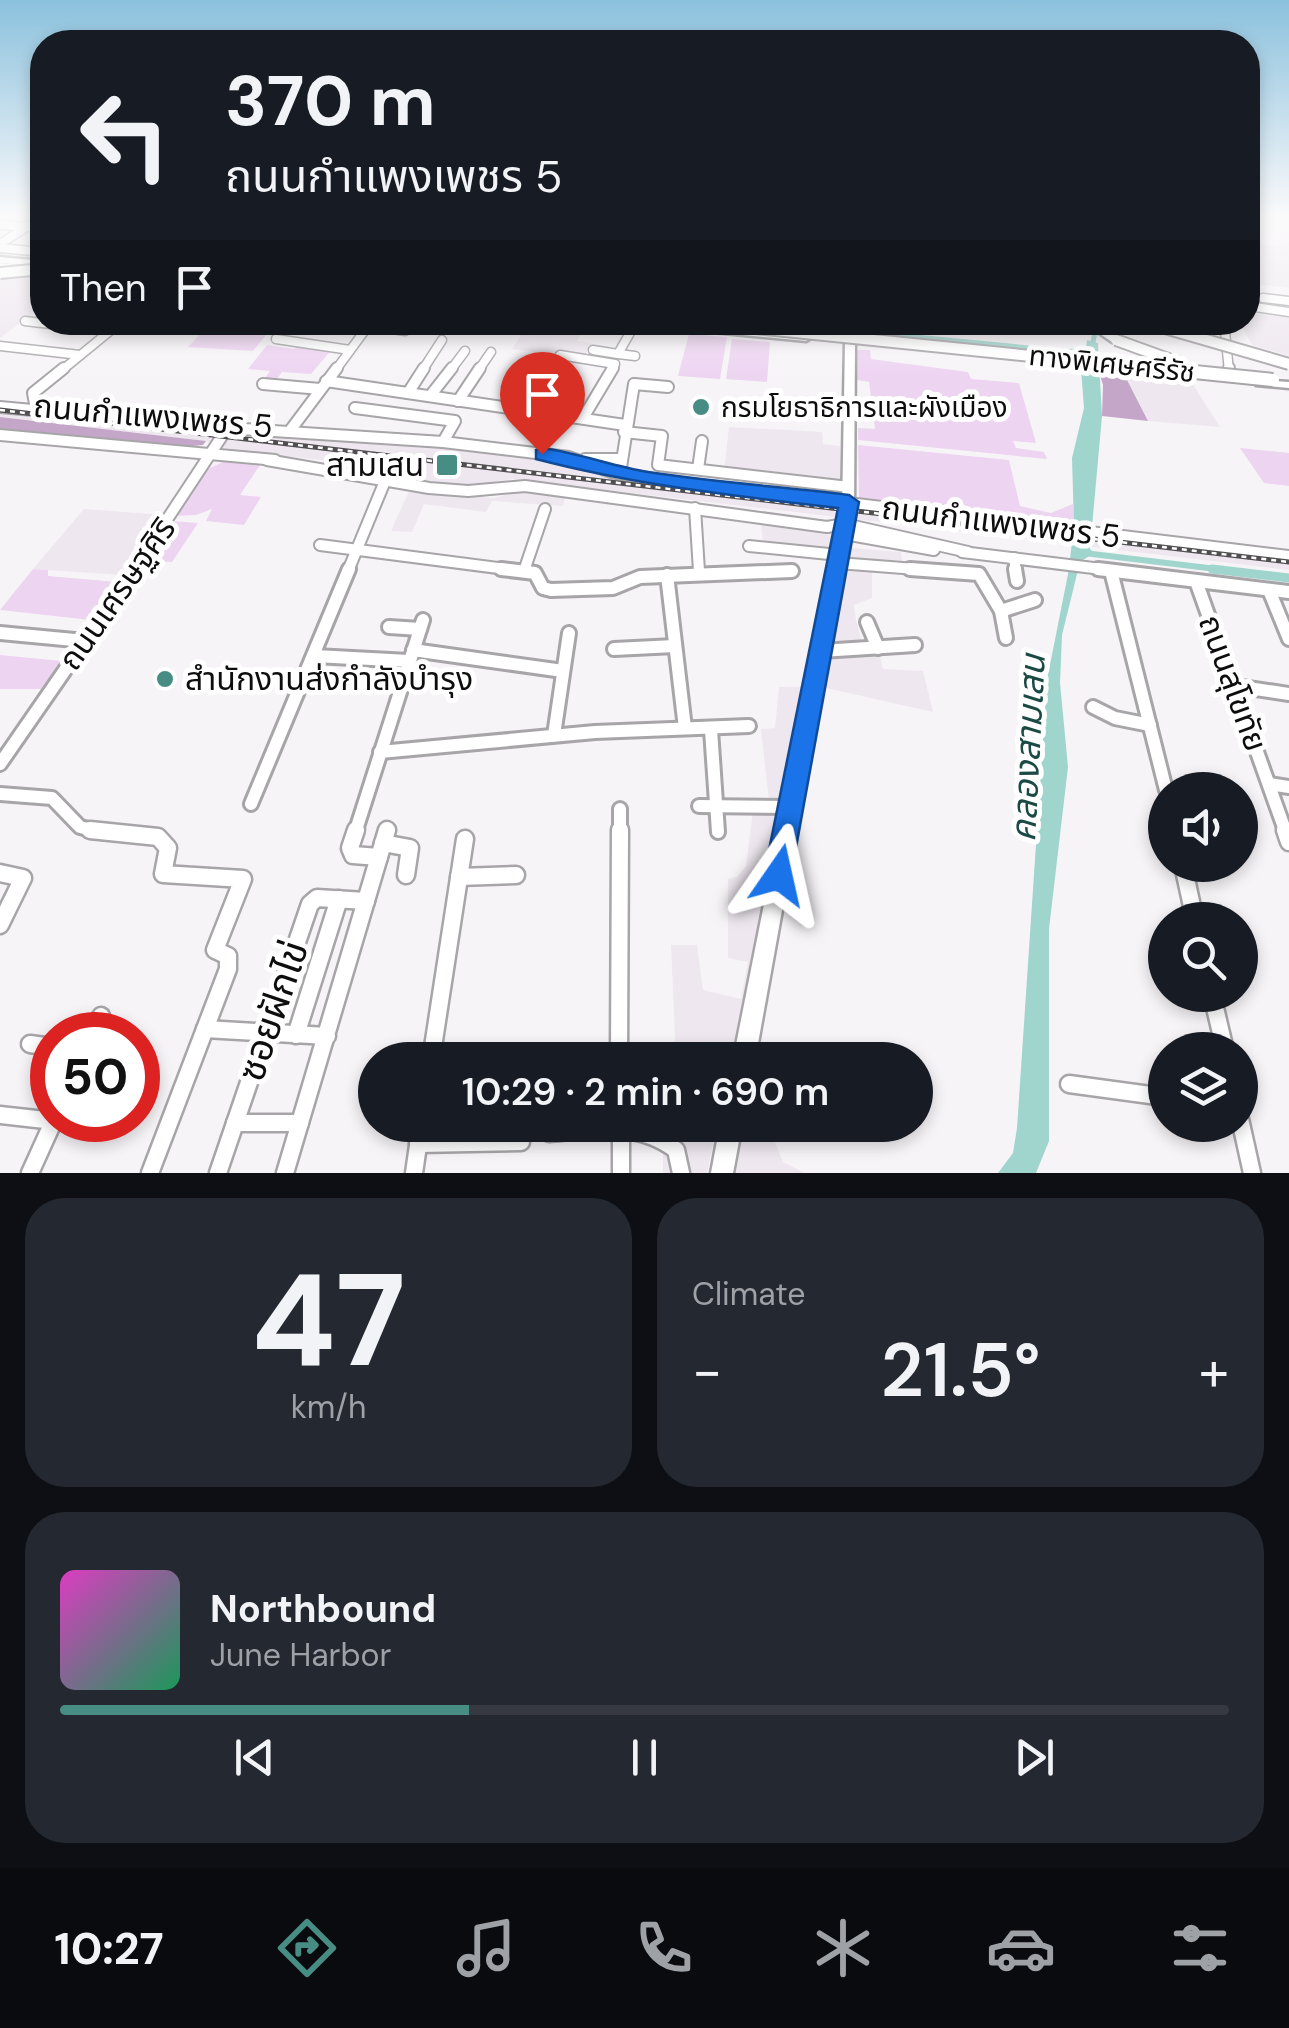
<!DOCTYPE html>
<html lang="en">
<head>
<meta charset="utf-8">
<style>
	body { margin:0; font-family:"DM Sans","Noto Sans Thai",sans-serif; background:#242831; color:#f1f3f6; height:100vh; display:flex; flex-direction:column; font-size:38px; white-space:nowrap }
	* { box-sizing:border-box; margin:0 }
	p { font-size:32px; color:#9ea1a6 }
	.icon { flex:none; width:55px; height:55px; fill:none; stroke:currentColor; stroke-width:2; stroke-linecap:round; stroke-linejoin:round }
	.map { position:relative; height:1173px; overflow:hidden }
	.side { display:flex; flex-direction:column; gap:25px; padding:25px; background:#0d0f14; flex:1 }
	.side>* { flex:none }
	.hud { position:absolute; left:30px; top:30px; width:1230px; height:305px; border-radius:40px; box-shadow:0 5px 15px #0003; background:#171b24; color:#f1f3f6; overflow:hidden }
	.controls { position:absolute; left:1148px; top:772px; display:grid; gap:20px }
	.controls a { display:grid; place-items:center; width:110px; height:110px; border-radius:50%; background:#171b24; box-shadow:0 5px 15px #0003; font-size:50px }
	.speed { position:absolute; left:30px; top:1012px; display:flex; gap:20px; font-size:50px; font-weight:700; text-align:center }
	.speed>* { display:grid; place-content:center; width:130px; height:130px; border-radius:50%; background:#171b24; box-shadow:0 5px 15px #0003; line-height:1 }
	.speed .limit { border:15px solid #d22; background:#fff; color:#111 }
	.pin { position:absolute; display:grid; place-items:center; width:85px; height:85px; color:#fff; margin:-102px -42px; border-radius:50% 50% 50% 0; rotate:-45deg; box-shadow:0 0 10px #0007 }
	.pin .icon { rotate:45deg }
	.me { position:absolute; width:110px; margin:-55px; rotate:11deg; stroke-linejoin:round; filter:drop-shadow(0 0 8px #0008) }
	.turn { display:flex; align-items:center; gap:35px; height:210px; padding:0 30px; font-size:45px }
	.turn .icon { width:130px; height:130px; stroke-width:2.5 }
	.turn b { display:block; font-size:70px; line-height:85px }
	.then { display:flex; align-items:center; height:95px; padding:0 30px; background:#0003; gap:20px; font-size:38px }
	.big { font-size:75px; font-weight:600; line-height:1.1 }
	.side .card { flex:1; display:flex; flex-direction:column; justify-content:center; gap:15px; min-width:0; padding:0 35px; border-radius:40px; background:#242831 }
	.side .dial { align-items:center; gap:0 }
	.dial b { font-size:130px; line-height:1 }
	.song { display:flex; align-items:center; gap:30px }
	.cover { width:120px; height:120px; border-radius:15px; background:linear-gradient(135deg,hsl(310 70% 55%),hsl(150 70% 35%)) }
	.played { height:10px; border-radius:5px; background:linear-gradient(90deg,#488d83 35%,#363941 35%) }
	.keys { display:flex; justify-content:space-around; direction:ltr }
	.heat { display:flex; justify-content:space-between; align-items:center; font-size:55px; direction:ltr }
	.side .tiles { flex:1; display:grid; gap:25px; grid-template-columns:1fr 1fr }
	.card:last-child { grid-column:span 2 }
	.trip { position:absolute; left:358px; top:1042px; width:575px; height:100px; border-radius:50px; background:#171b24; box-shadow:0 5px 15px #0003; font-weight:600; line-height:100px; text-align:center }
	.tab-bar { display:flex; height:160px; justify-content:space-around; align-items:center; background:#090b0e; color:#9ea1a6 }
	.tab-bar .icon { width:70px; height:70px }
	.tab-bar .selected { color:#488d83 }
	.tab-bar b { font-size:45px; color:#f1f3f6 }
	.map>svg:first-child { display:block }
</style>
</head>
<body>
<div class="map">
<svg width="1289" height="1173" viewBox="0 0 1289 1173">
	<rect width="100%" height="100%" fill="#f7f4f7"/>
	<!-- built -->
	<g fill="#eee7ef">
		<polygon points="1276,239 1289,241 1289,288 1248,283 1248,243 1280,246"/>
		<polygon points="21,274 42,276 42,307 0,338 0,277"/>
		<polygon points="1248,313 1289,316 1289,356 1252,345 1240,323 1248,322"/>
		<polygon points="529,323 585,323 577,341 592,343 583,358 512,349"/>
		<polygon points="1126,377 1192,383 1220,427 1148,421"/>
		<polygon points="0,409 431,446 550,460 606,476 659,484 1289,558 1289,570 512,479 465,487 417,483 389,470 338,462 231,450 206,441 0,417"/>
		<polygon points="729,427 822,432 823,444 840,446 841,484 724,471"/>
		<polygon points="522,490 566,494 563,506 492,501 486,512 424,504 412,532 391,531 409,491 495,498"/>
		<polygon points="84,509 165,515 122,575 33,569"/>
		<polygon points="761,523 828,530 836,541 832,558 763,544"/>
		<polygon points="852,548 901,552 903,571 872,570 872,598 854,605 856,620 864,650 879,652 883,669 923,671 933,712 826,688 848,551"/>
		<polygon points="779,687 805,687 730,1060 676,1060 671,945 697,945 703,990 741,999 748,962 728,958 728,879 737,877 746,866 753,811 770,810 761,729 775,728"/>
		<polygon points="615,1125 717,1125 707,1173 663,1173 663,1150 615,1135"/>
		<polygon points="742,1125 768,1125 783,1162 805,1173 733,1173"/>
	</g>
	<!-- green -->
	<g fill="#edd4f1">
		<polygon points="211,323 266,323 259,332 266,335 253,351 188,347"/>
		<polygon points="689,334 727,337 720,379 678,376"/>
		<polygon points="732,339 770,342 767,382 726,379"/>
		<polygon points="299,344 333,348 311,374 282,372 274,383 262,382 270,371 248,369 267,345 295,349"/>
		<polygon points="856,350 870,350 871,359 968,372 971,379 1019,383 1036,443 1013,441 1016,448 1044,452 1047,459 858,440 858,428 875,429 869,382 857,380"/>
		<polygon points="858,445 1009,460 1020,506 1051,513 1073,504 1074,527 859,502"/>
		<polygon points="1240,448 1289,453 1289,486 1264,483"/>
		<polygon points="225,461 260,465 240,495 261,497 244,525 206,521 212,509 196,515 175,516 208,469"/>
		<polygon points="172,521 198,523 172,562 145,561"/>
		<polygon points="33,569 48,570 48,576 117,582 90,620 0,610"/>
		<polygon points="0,655 62,661 41,689 0,689"/>
	</g>
	<!-- forest -->
	<g fill="#c4a7c8">
		<polygon points="1099,372 1124,374 1148,421 1102,416 1103,385"/>
		<polygon points="0,417 206,441 203,445 182,447 0,429"/>
	</g>
	<!-- water -->
	<polygon fill="#a0d5cd" points="714,323 794,323 1067,349 1086,348 1087,340 1098,343 1102,416 1090,549 1094,553 1083,560 1077,574 1062,635 1060,683 1068,767 1049,929 1049,1141 1036,1173 998,1173 1013,1153 1017,1128 1047,680 1068,574 1074,527 1072,458 1084,408 1080,356"/>
	<g fill="none" stroke-linecap="round" stroke-linejoin="round">
		<!-- canal-far2 -->
		<polyline stroke="#a0d5cd" stroke-width="5" points="1092,347 1097,322"/>
		<!-- canal-far1 -->
		<polyline stroke="#a0d5cd" stroke-width="6" points="1084,553 1233,571"/>
		<!-- canal -->
		<polyline stroke="#a0d5cd" stroke-width="9" points="1212,569 1289,578"/>
		<!-- minor-far3 casing -->
		<g stroke="#a7a5a8" stroke-width="11">
			<g id="minor-far3">
				<polyline points="0,225 42,228"/>
				<polyline points="0,244 42,217"/>
				<polyline points="0,248 42,252"/>
				<polyline points="1263,298 1289,301"/>
				<polyline points="1248,306 1289,312"/>
				<polyline points="25,321 109,331"/>
				<polyline points="820,322 851,325"/>
				<polyline points="1203,322 1224,325"/>
				<polyline points="1224,322 1229,371"/>
				<polyline points="369,325 405,331"/>
				<polyline points="276,339 350,350"/>
				<polyline points="0,346 80,355"/>
				<polyline points="593,350 618,354"/>
				<polyline points="635,356 618,354 636,322"/>
				<polyline points="61,371 121,322"/>
				<polyline points="335,371 371,322"/>
				<polyline points="422,371 442,340"/>
				<polyline points="450,371 465,351"/>
				<polyline points="478,371 491,352"/>
				<polyline points="551,371 560,355 615,364 611,371"/>
			</g>
		</g>
		<!-- minor-far2 casing -->
		<g stroke="#a7a5a8" stroke-width="14">
			<g id="minor-far2">
				<polyline points="1229,368 1229,373"/>
				<polyline points="326,381 625,425"/>
				<polyline points="263,384 320,389"/>
				<polyline points="408,393 424,368"/>
				<polyline points="430,396 452,368"/>
				<polyline points="458,401 480,368"/>
				<polyline points="0,407 227,428 443,442 569,457 611,472 666,481 1289,556"/>
				<polyline points="355,408 455,421 443,442"/>
				<polyline points="36,409 33,393 64,368"/>
				<polyline points="527,410 552,368"/>
				<polyline points="583,418 613,368"/>
				<polyline points="289,432 337,368"/>
				<polyline points="624,432 662,436 658,465 849,487"/>
				<polyline points="0,435 275,460"/>
				<polyline points="585,459 621,459"/>
				<polyline points="267,460 429,488 468,491 525,486 827,527 845,524 968,552"/>
				<polyline points="698,469 702,441"/>
				<polyline points="620,474 634,384 668,387"/>
				<polyline points="695,508 699,571"/>
				<polyline points="839,533 934,550"/>
				<polyline points="320,545 521,571"/>
				<polyline points="749,546 839,555"/>
				<polyline points="962,552 1118,571"/>
				<polyline points="1014,558 1016,571"/>
				<polyline points="838,563 942,571"/>
				<polyline points="133,571 230,424"/>
				<polyline points="348,571 385,481"/>
				<polyline points="524,571 545,509"/>
			</g>
		</g>
		<!-- minor-far1 casing -->
		<g stroke="#a7a5a8" stroke-width="18">
			<g id="minor-far1">
				<polyline points="501,569 535,573 543,588 551,590 613,588 640,577 792,571"/>
				<polyline points="910,569 979,574 1001,611 1006,638"/>
				<polyline points="1015,569 1017,581"/>
				<polyline points="1098,569 1289,592"/>
				<polyline points="1111,571 1166,790"/>
				<polyline points="667,575 685,728"/>
				<polyline points="1196,581 1286,833"/>
				<polyline points="1269,590 1289,639"/>
				<polyline points="1001,611 1035,600"/>
				<polyline points="867,622 878,648"/>
				<polyline points="389,627 420,629"/>
				<polyline points="0,633 85,641"/>
				<polyline points="614,649 675,646"/>
				<polyline points="413,650 563,671"/>
				<polyline points="821,651 915,645"/>
				<polyline points="315,656 409,661"/>
				<polyline points="1235,686 1289,694"/>
				<polyline points="1093,707 1115,718 1150,725"/>
				<polyline points="711,730 718,832"/>
				<polyline points="554,735 569,633"/>
				<polyline points="380,752 595,732 749,726"/>
				<polyline points="0,764 135,569"/>
				<polyline points="1269,784 1289,787"/>
				<polyline points="0,794 52,798 80,827 105,833"/>
				<polyline points="251,804 349,569"/>
				<polyline points="699,806 792,807"/>
				<polyline points="355,833 423,620"/>
				<polyline points="620,833 620,809"/>
			</g>
		</g>
		<!-- minor casing -->
		<g stroke="#a7a5a8" stroke-width="21">
			<g id="minor">
				<polyline points="90,830 158,837 168,848 163,874 243,879 215,950 228,956 228,969 150,1173"/>
				<polyline points="356,830 350,848 353,855 379,857"/>
				<polyline points="1285,830 1289,842"/>
				<polyline points="383,843 410,848 406,875"/>
				<polyline points="1183,865 1195,920"/>
				<polyline points="0,873 23,878 0,925"/>
				<polyline points="459,877 516,875"/>
				<polyline points="1212,995 1225,1050"/>
				<polyline points="205,1029 327,1036"/>
				<polyline points="93,1035 101,1016"/>
				<polyline points="296,1035 339,899"/>
				<polyline points="30,1044 52,1047"/>
				<polyline points="432,1052 501,1060"/>
				<polyline points="431,1060 465,839"/>
				<polyline points="619,1060 620,830"/>
				<polyline points="1069,1084 1165,1097"/>
				<polyline points="0,1115 54,1121"/>
				<polyline points="1240,1119 1252,1173"/>
				<polyline points="235,1123 300,1123"/>
				<polyline points="621,1125 621,1173"/>
				<path d="M549 1133C594 1129 638 1121 676 1150L681 1173"/>
				<polyline points="418,1144 521,1142"/>
				<polyline points="30,1173 54,1120"/>
				<polyline points="218,1173 310,904 317,898 366,901"/>
				<polyline points="285,1173 387,830"/>
				<polyline points="414,1173 421,1125"/>
			</g>
		</g>
		<!-- major casing -->
		<g stroke="#a7a5a8" stroke-width="5">
			<g id="major">
				<polygon points="0,263 27,266 31,269 27,272 0,269"/>
				<polygon points="637,322 676,322 806,335 811,338 806,341 641,325"/>
				<polygon points="850,339 855,342 854,512 755,1060 733,1060 842,512 845,342"/>
				<polygon points="1260,380 1289,382 1289,388 1256,385 1255,383"/>
				<polygon points="720,1125 742,1125 733,1173 711,1173"/>
			</g>
		</g>
		<!-- highway casing -->
		<g stroke="#a7a5a8" stroke-width="5">
			<g id="highway">
				<polygon points="0,257 42,261 42,267 0,263"/>
				<polygon points="1083,322 1096,322 1121,340 1112,342"/>
			</g>
		</g>
		<!-- minor-far3 -->
		<use href="#minor-far3" stroke="#fff" stroke-width="8"/>
		<!-- minor-far2 -->
		<use href="#minor-far2" stroke="#fff" stroke-width="10"/>
		<!-- minor-far1 -->
		<use href="#minor-far1" stroke="#fff" stroke-width="12"/>
		<!-- minor -->
		<use href="#minor" stroke="#fff" stroke-width="16"/>
		<!-- major -->
		<use href="#major" fill="#fff" fill-rule="evenodd"/>
		<!-- highway -->
		<use href="#highway" fill="#fff" fill-rule="evenodd"/>
		<!-- rail casing -->
		<g stroke="#504e50" stroke-width="5">
			<polyline id="rail" points="0,410 1289,562"/>
		</g>
		<!-- rail -->
		<use href="#rail" stroke="#fff" stroke-width="2.5" stroke-dasharray="5" stroke-linecap="butt"/>
		<!-- highway-bridge-far1 casing -->
		<g stroke="#a7a5a8" stroke-width="14" stroke-linecap="butt">
			<g id="highway-bridge-far1">
				<polyline points="0,273 42,269"/>
				<polyline points="695,322 1180,371"/>
				<polyline points="1144,322 1289,364"/>
				<polyline points="1116,340 1185,365"/>
			</g>
		</g>
		<!-- highway-bridge casing -->
		<g stroke="#a7a5a8" stroke-width="16" stroke-linecap="butt">
			<polyline id="highway-bridge" points="1155,368 1273,380"/>
		</g>
		<!-- highway-bridge-far1 -->
		<use href="#highway-bridge-far1" stroke="#fff" stroke-width="10"/>
		<!-- highway-bridge -->
		<use href="#highway-bridge" stroke="#fff" stroke-width="12"/>
	</g>
	<!-- sky -->
	<linearGradient id="sky" x2="0" y2="1"><stop stop-color="#8bc1dd"/><stop offset="0.57" stop-color="#fbfafb"/><stop offset="1" stop-color="#fbfafb" stop-opacity="0"/></linearGradient>
	<rect width="1289" height="380" fill="url(#sky)"/>
	<!-- route -->
	<path fill="#1a73e8" stroke="#114b97" stroke-width="2.5" d="M542 448C579 453 612 466 648 472 715 482 782 487 849 495L859 502 789 886 779 890 768 886 764 875 838 508C735 496 635 485 536 459V450Z"/>
	<!-- markers -->
	<g fill="#488d83" stroke="#fff" stroke-width="4">
		<circle cx="701" cy="407" r="10"/>
		<rect x="435" y="453" width="24" height="24" rx="5"/>
		<circle cx="165" cy="679" r="10"/>
	</g>
	<g text-anchor="middle" dominant-baseline="central" stroke-width="10" stroke-linejoin="round" paint-order="stroke">
		<!-- far-street labels -->
		<g font-size="28" fill="#0e0d0e" stroke="#fff">
			<text transform="translate(1112 364) rotate(6)">ทางพิเศษศรีรัช</text>
		</g>
		<!-- far-poi labels -->
		<g font-size="28" fill="#0e0d0e" stroke="#fff" text-anchor="start">
			<text x="721" y="407">กรมโยธาธิการและผังเมือง</text>
		</g>
		<!-- street labels -->
		<g font-size="32" fill="#0e0d0e" stroke="#fff">
			<text transform="translate(153 416) rotate(5)">ถนนกำแพงเพชร 5</text>
			<text transform="translate(1001 522) rotate(7)">ถนนกำแพงเพชร 5</text>
			<text transform="translate(117 594) rotate(-55)">ถนนเศรษฐศิริ</text>
			<text transform="translate(1233 683) rotate(70)">ถนนสุโขทัย</text>
		</g>
		<!-- poi labels -->
		<g font-size="32" fill="#0e0d0e" stroke="#fff" text-anchor="end">
			<text x="424" y="465">สามเสน</text>
			<text x="185" y="679" text-anchor="start">สํานักงานส่งกําลังบํารุง</text>
		</g>
		<!-- water labels -->
		<g font-size="35" font-style="italic" fill="#1b4a44" stroke="#fff">
			<text transform="translate(1028 748) rotate(-87)">คลองสามเสน</text>
		</g>
		<!-- near-street labels -->
		<g font-size="38" fill="#0e0d0e" stroke="#fff">
			<text transform="translate(273 1011) rotate(-71)">ซอยฝักไข่</text>
		</g>
	</g>
</svg>
<div class="controls">
<a><svg class="icon" aria-label="sound" viewBox="0 0 24 24"><path d="M4 9h4l5-4v14l-5-4H4zM17 9q2 3 0 6"/></svg></a>
<a><svg class="icon" aria-label="search" viewBox="0 0 24 24"><circle cx="10" cy="10" r="6"/><path d="M15 15l6 6"/></svg></a>
<a><svg class="icon" aria-label="layers" viewBox="0 0 24 24"><path d="M12 4l9 5-9 5-9-5zM3 14l9 5 9-5"/></svg></a>
</div>
<div class="speed"><div class="limit">50</div></div>
<div class="pin" style="left:542px;top:454px;background:#d93025"><svg class="icon" aria-label="arrive" viewBox="0 0 24 24"><path d="M6 21V4h12l-3 4 3 4H6"/></svg></div>
<svg class="me" style="left:779px;top:875px" viewBox="-20 -20 40 40"><path d="M0-17L14 15 0 8-14 15z" fill="#1a73e8" stroke="#fff" stroke-width="4"/></svg>
<div class="trip">10:29 · 2 min · 690 m</div>
<div class="hud">
<div class="turn"><svg class="icon" aria-label="left" viewBox="0 0 24 24"><path d="M17 20v-9H6M10 6l-5 5 5 5"/></svg><div><b>370 m</b>ถนนกำแพงเพชร 5</div></div>
<div class="then">Then<svg class="icon" aria-label="arrive" viewBox="0 0 24 24"><path d="M6 21V4h12l-3 4 3 4H6"/></svg></div>
</div>
</div>
<section class="side">
<div class="tiles">
<div class="card dial"><b>47</b><p>km/h</p></div>
<div class="card"><p>Climate</p>
<div class="heat"><a>−</a><b class="big">21.5°</b><a>+</a></div>
</div>
<div class="card">
<div class="song"><i class="cover"></i><div><b>Northbound</b><p>June Harbor</p></div></div>
<div class="played"></div>
<div class="keys"><svg class="icon" aria-label="previous" viewBox="0 0 24 24"><path d="M18 5L8 12l10 7zM5 5v14"/></svg><svg class="icon" aria-label="pause" viewBox="0 0 24 24"><path d="M8 5v14M16 5v14"/></svg><svg class="icon" aria-label="next" viewBox="0 0 24 24"><path d="M6 5l10 7-10 7zM19 5v14"/></svg></div>
</div>
</div>
</section>
<nav class="tab-bar">
<b>10:27</b>
<svg class="icon selected" aria-label="directions" viewBox="0 0 24 24"><path d="M12 3l9 9-9 9-9-9zM9 14v-3h6M13 9l2 2-2 2"/></svg>
<svg class="icon" aria-label="music" viewBox="0 0 24 24"><path d="M9 18V5l10-2v13"/><circle cx="6" cy="18" r="3"/><circle cx="16" cy="16" r="3"/></svg>
<svg class="icon" aria-label="phone" viewBox="0 0 24 24"><path d="M5 4h4l2 5-3 2q2 4 5 5l2-3 5 2v4C11 20 4 13 5 4z"/></svg>
<svg class="icon" aria-label="climate" viewBox="0 0 24 24"><path d="M12 3v18M4 7l16 10M4 17L20 7"/></svg>
<svg class="icon" aria-label="car" viewBox="0 0 24 24"><path d="M5 17H2v-5l4-1 3-4h7l3 4 3 1v5h-3M9 17h6M6 11h13"/><circle cx="7" cy="17" r="2"/><circle cx="17" cy="17" r="2"/></svg>
<svg class="icon" aria-label="filters" viewBox="0 0 24 24"><path d="M4 7h16M4 17h16"/><circle cx="9" cy="7" r="2"/><circle cx="15" cy="17" r="2"/></svg>
</nav>
</body>
</html>
